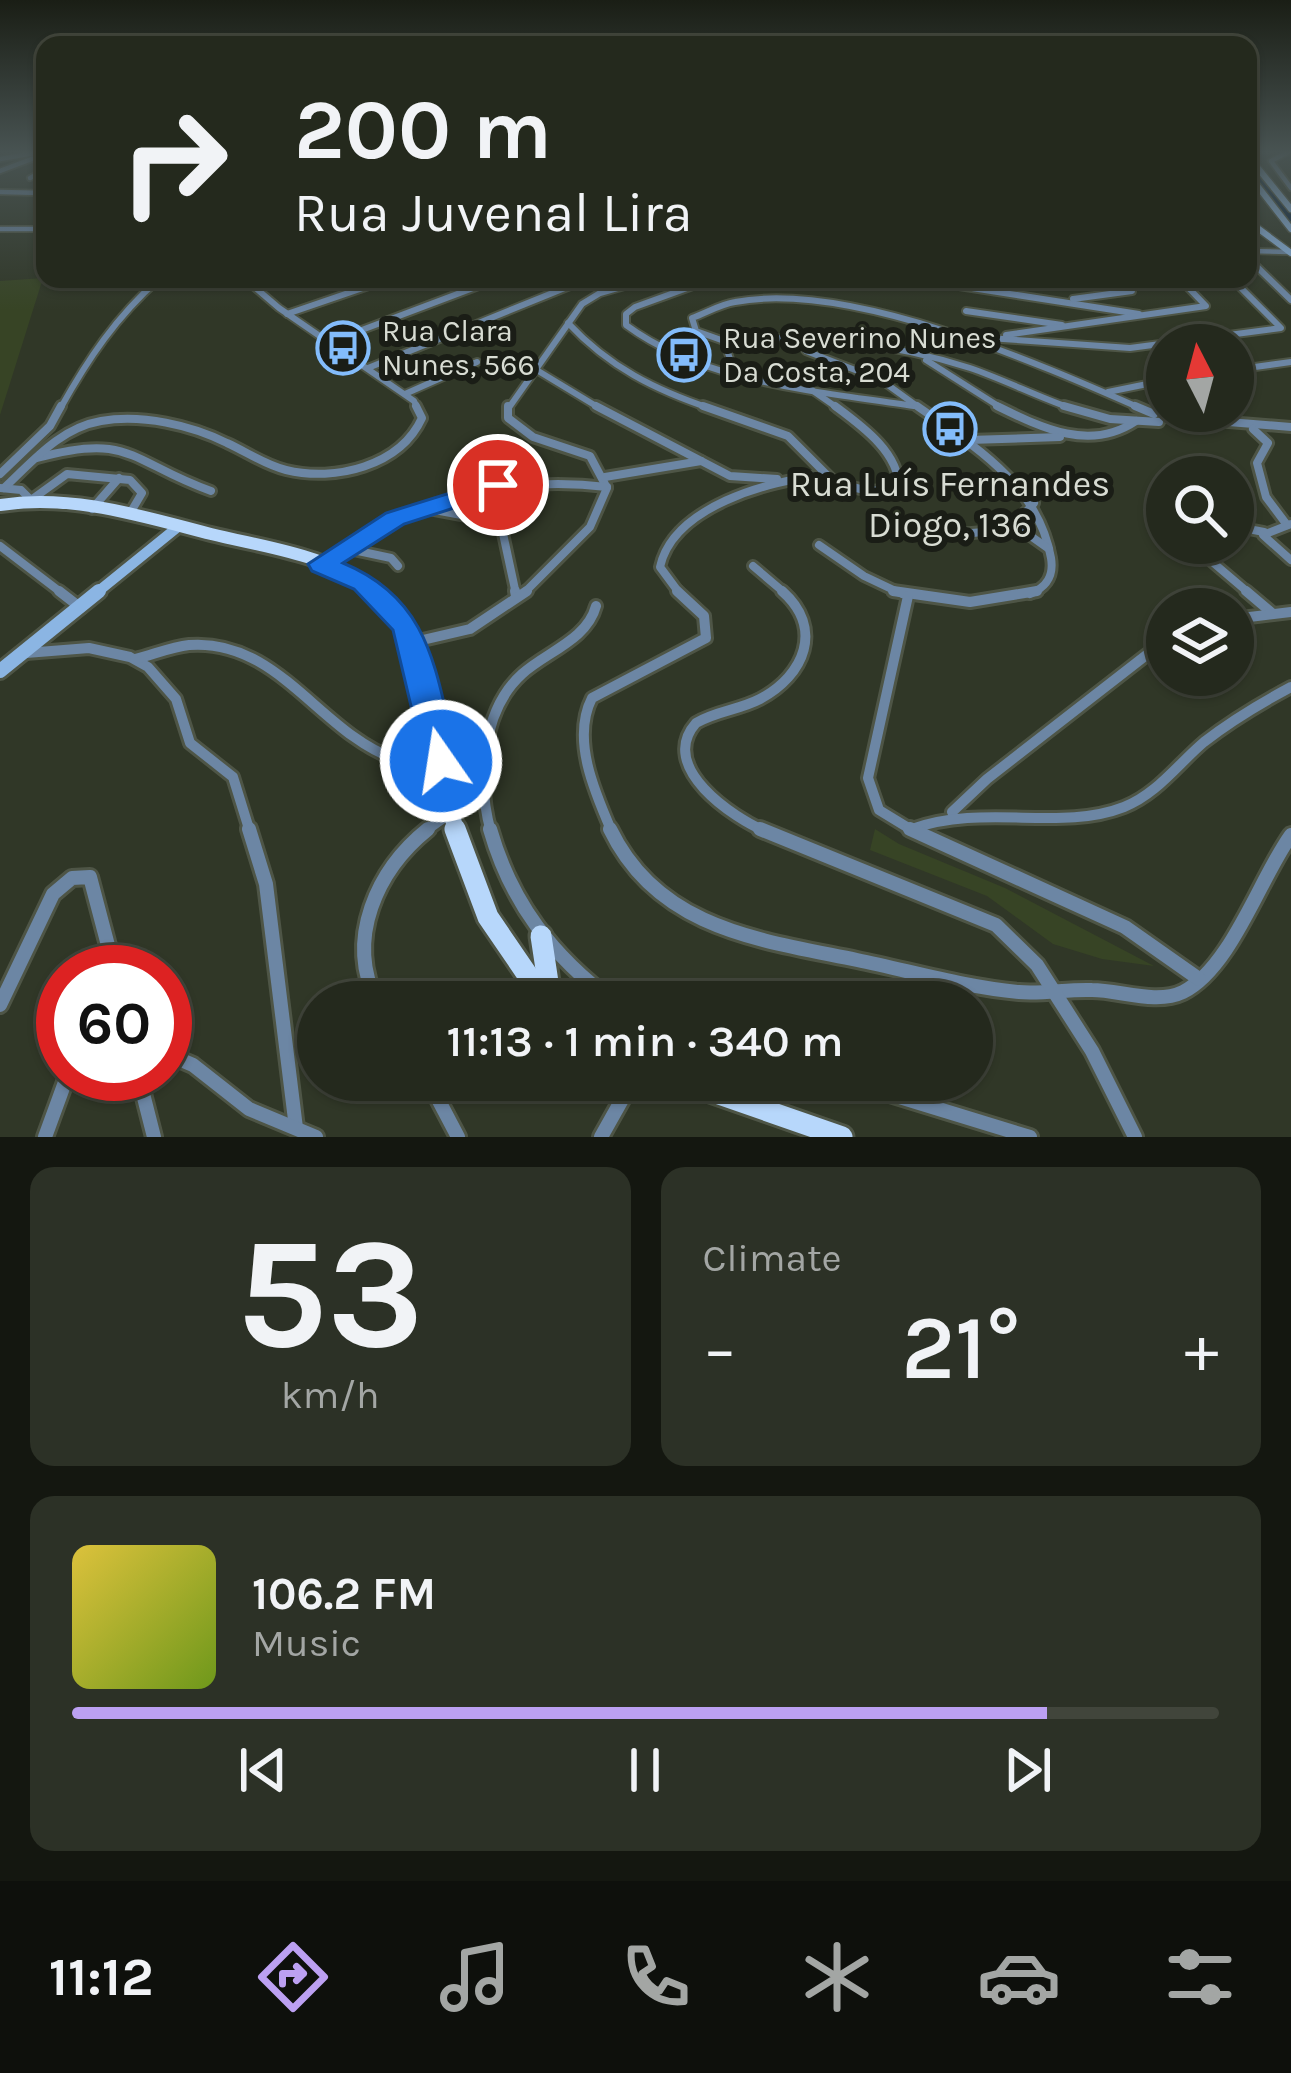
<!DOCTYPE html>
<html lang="en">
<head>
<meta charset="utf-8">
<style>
	body { margin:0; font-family:Karla,sans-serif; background:#2c3126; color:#f1f3f6; height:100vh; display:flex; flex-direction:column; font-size:45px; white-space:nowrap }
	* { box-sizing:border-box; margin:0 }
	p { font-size:39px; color:#a3a6a4 }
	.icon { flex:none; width:66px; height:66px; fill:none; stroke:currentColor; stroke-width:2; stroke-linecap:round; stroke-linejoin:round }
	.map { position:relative; height:1137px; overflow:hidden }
	.panel { display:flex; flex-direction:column; gap:30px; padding:30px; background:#141710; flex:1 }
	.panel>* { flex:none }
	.top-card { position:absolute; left:36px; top:36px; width:1221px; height:252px; border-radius:24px; box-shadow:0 3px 9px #0004,0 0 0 3px #41453b; background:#24291d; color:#f1f3f6; overflow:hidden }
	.needle { width:78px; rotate:354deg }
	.fabs { position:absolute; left:1146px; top:324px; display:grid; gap:24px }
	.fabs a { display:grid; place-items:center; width:108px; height:108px; border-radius:50%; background:#24291d; box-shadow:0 3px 9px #0004,0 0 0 3px #41453b; font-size:60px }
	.speed { position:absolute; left:36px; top:945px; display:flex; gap:24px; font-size:60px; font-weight:700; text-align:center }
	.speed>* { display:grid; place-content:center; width:156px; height:156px; border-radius:50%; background:#24291d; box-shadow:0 3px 9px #0004,0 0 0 3px #41453b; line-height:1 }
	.speed .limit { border:18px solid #d22; background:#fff; color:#111 }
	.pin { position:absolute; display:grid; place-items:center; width:102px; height:102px; color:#fff; margin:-51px; border:6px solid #fff; border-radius:50%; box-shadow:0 3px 12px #0007 }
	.me { position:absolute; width:132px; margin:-66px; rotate:347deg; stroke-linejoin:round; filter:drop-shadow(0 0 9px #0008) }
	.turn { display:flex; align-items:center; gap:42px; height:252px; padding:0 60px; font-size:54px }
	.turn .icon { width:156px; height:156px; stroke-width:2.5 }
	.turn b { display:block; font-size:84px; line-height:102px }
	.big { font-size:90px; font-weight:600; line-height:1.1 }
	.panel .tile { flex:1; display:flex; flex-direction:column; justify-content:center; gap:18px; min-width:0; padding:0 42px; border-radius:24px; background:#2c3126 }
	.panel .dial { align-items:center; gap:0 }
	.dial b { font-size:156px; line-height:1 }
	.song { display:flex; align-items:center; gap:36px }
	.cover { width:144px; height:144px; border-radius:18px; background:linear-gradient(135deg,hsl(50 70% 55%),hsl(80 70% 35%)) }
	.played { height:12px; border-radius:6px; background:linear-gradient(90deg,#bca0f2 85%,#41453b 85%) }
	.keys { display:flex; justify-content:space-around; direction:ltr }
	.heat { display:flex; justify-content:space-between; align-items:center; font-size:66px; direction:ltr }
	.panel .tiles { flex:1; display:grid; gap:30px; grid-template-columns:1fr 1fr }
	.tile:last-child { grid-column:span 2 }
	.trip { position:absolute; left:297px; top:981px; width:696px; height:120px; border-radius:60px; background:#24291d; box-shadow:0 3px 9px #0004,0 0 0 3px #41453b; font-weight:600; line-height:120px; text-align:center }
	.dock { display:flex; height:192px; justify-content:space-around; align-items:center; background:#0e100c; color:#a3a6a4 }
	.dock .icon { width:84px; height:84px }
	.dock .on { color:#bca0f2 }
	.dock b { font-size:54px; color:#f1f3f6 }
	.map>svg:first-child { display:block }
</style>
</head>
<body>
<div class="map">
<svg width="1291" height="1137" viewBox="0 0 1291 1137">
	<rect width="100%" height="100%" fill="#303727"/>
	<!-- green -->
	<g fill="#374425">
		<polygon points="43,278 0,415 0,281"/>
		<polygon points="875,829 899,844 1005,888 1154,966 1102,959 1053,944 987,896 870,850"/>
	</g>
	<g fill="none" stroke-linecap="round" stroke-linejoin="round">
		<!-- river -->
		<polygon fill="#0a243f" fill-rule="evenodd" points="1248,163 1291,213 1291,223 1248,172"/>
		<!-- street-far4 casing -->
		<g stroke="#4e5546" stroke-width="8">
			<g id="street-far4">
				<polyline points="1290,151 1271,161 1291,188"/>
				<polyline points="0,159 34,153"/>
				<polyline points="0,171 45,154"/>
				<polyline points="30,178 45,170"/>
				<polyline points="0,192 45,193"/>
				<polyline points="0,229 45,229"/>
				<polyline points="1248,251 1289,252"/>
				<polyline points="1248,258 1255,265"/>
			</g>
		</g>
		<!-- street-far3 casing -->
		<g stroke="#4e5546" stroke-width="10">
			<g id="street-far3">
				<polyline points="1252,262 1291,300"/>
				<polyline points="245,279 279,308 414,401 418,409"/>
				<path d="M712 279 635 307 626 314V325C706 384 818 391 914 406"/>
				<polyline points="914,279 1139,314"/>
				<polyline points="975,284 1021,279"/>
				<polyline points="1073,299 1132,291 1132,279"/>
				<polyline points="966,311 1062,325"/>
				<polyline points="287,314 389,279"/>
				<path d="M568 323C609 367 655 390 712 409"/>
				<polyline points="1006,335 1206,306 1180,279"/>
				<polyline points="988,338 1130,348 1281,328 1232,279"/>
				<polyline points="797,339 806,351 881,380 921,409"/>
				<path d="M724 341C806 333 892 343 970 368 1005 380 1038 397 1073 409"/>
				<polyline points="330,342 497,279"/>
				<polyline points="926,360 1003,409"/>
				<polyline points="368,368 587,279"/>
				<polyline points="535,369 601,409"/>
				<polyline points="1233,370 1291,362"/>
				<path d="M734 371 724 341 696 331 692 318C706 313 721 304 735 302 848 280 1038 363 1142 409"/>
				<polyline points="806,386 839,409"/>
				<polyline points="1108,392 1167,380"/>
				<polyline points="405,394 477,362"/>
				<path d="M60 409C88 359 116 317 159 279"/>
				<polyline points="508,409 582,304 600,293 649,279"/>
			</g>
		</g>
		<!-- street-far2 casing -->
		<g stroke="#4e5546" stroke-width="14">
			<g id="street-far2">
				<polyline points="508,406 508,418 533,437 590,456 607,488 590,527 523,594"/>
				<polyline points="596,406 730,476 777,479"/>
				<path d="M703 406 788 436 835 483 869 491 899 489C900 453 862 426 835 406"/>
				<path d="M917 406C974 446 1038 484 1051 558 1054 576 1047 587 1030 594"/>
				<path d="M997 406C1042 428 1090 452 1136 421"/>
				<polyline points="1064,406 1110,419 1159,422"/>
				<polyline points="1135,406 1154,414"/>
				<polyline points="1166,417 1291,427"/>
				<polyline points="1253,429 1268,443 1257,463 1266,497 1287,525"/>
				<polyline points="969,440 1060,437"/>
				<path d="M37 458C131 432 130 462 211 491"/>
				<polyline points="0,474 50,426 61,406"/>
				<polyline points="605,477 701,461"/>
				<polyline points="0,488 21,490 31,500 67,474 130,480 142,493 129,515"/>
				<path d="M4 488C33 461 60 428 101 421 142 414 191 425 227 443 247 452 265 465 286 470 335 482 400 466 422 418L416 406"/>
				<polyline points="424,508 483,519 502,529 516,594"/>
				<polyline points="92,509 119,478"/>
				<polyline points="1291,524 1263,535 1291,560"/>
				<polyline points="1015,525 1049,549"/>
				<polyline points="1233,526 1264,532"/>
				<path d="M896 528C943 533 1002 545 1034 503"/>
				<polyline points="1190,543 1250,594"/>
				<polyline points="819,545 864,576 902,594"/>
				<polyline points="0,546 63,594"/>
				<polyline points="344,548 391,558 398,566"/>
				<path d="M321 564C409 503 500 474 607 487"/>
				<polyline points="753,566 786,594"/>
				<path d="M680 594 660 567C673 507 769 480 822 476"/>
			</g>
		</g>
		<!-- street-far1 casing -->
		<g stroke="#4e5546" stroke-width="16">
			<g id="street-far1">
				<polyline points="59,591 81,608"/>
				<polyline points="515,591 516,596"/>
				<polyline points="893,591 970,602 1037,591"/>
				<polyline points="1246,591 1272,613"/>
				<polyline points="908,596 868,778 879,810 915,832"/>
				<polyline points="1233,619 1291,612"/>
				<polyline points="414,642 470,629 527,591"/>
				<polyline points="26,653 89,648 130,657 148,667 176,699 190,743 233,777 250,832"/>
				<path d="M135 659C152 655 171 647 189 645 278 638 320 733 395 759 409 764 426 761 441 761"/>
				<polyline points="952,812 987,779 1167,639"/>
				<path d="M912 829C984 803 1060 832 1124 807 1157 794 1178 764 1204 742 1231 721 1261 703 1291 687"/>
				<polyline points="424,832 484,789"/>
				<path d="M491 832C477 783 481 711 522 674 546 652 587 640 596 606"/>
				<path d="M612 832C595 793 571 739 592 698L706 638 704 616 677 591"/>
				<path d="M767 832C733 818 657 767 696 723 716 711 739 710 760 699 805 675 824 628 782 591"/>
			</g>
		</g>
		<!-- street casing -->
		<g stroke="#4e5546" stroke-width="20">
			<g id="street">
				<polyline points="249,829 266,884 296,1128"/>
				<path d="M490 829C511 903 553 957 614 1002"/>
				<path d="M610 829C658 929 760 940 857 960 911 971 964 987 1019 992 1043 994 1068 989 1092 990 1120 990 1156 1005 1183 992 1231 968 1260 878 1291 835"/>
				<polyline points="760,829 996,925 1037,965 1092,1051 1135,1137"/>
				<polyline points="910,829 1125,927 1199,979"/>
				<path d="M377 1002C345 939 377 870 428 829"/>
				<polyline points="0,1005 53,894 72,878 90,877 115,972"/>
				<polyline points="165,1053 193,1065 249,1109 316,1137"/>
				<polyline points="138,1074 154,1137"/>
				<polyline points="428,1080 458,1137"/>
				<polyline points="844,1080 1030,1137"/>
				<polyline points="45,1137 68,1074"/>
				<polyline points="601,1137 633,1080"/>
			</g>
		</g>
		<!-- secondary-far2 casing -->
		<g stroke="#4e5546" stroke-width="9">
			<g id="secondary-far2">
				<polyline points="1248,156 1291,209"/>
				<polyline points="1248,174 1291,229"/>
				<polyline points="1248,221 1291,253"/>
			</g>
		</g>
		<!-- secondary-far1 casing -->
		<g stroke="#4e5546" stroke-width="16">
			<polyline id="secondary-far1" points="95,594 179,526"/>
		</g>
		<!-- secondary casing -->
		<g stroke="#4e5546" stroke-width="20">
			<polyline id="secondary" points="0,671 99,591"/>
		</g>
		<!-- primary-far2 casing -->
		<g stroke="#4e5546" stroke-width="18">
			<path id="primary-far2" d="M0 505C73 494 141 516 211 534 267 548 331 554 376 594"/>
		</g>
		<!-- primary-far1 casing -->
		<g stroke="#4e5546" stroke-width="22">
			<path id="primary-far1" d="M373 591C440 650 436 751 456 832"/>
		</g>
		<!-- primary casing -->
		<g stroke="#4e5546" stroke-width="27">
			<g id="primary">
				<polyline points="455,829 488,917 546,1002"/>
				<polyline points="541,936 551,1002"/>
				<polyline points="679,1080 842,1137"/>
			</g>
		</g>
		<!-- street-far4 -->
		<use href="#street-far4" stroke="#6c86a4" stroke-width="4.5"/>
		<!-- street-far3 -->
		<use href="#street-far3" stroke="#6c86a4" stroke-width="6"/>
		<!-- street-far2 -->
		<use href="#street-far2" stroke="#6c86a4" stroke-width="8"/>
		<!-- street-far1 -->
		<use href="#street-far1" stroke="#6c86a4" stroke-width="10"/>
		<!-- street -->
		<use href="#street" stroke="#6c86a4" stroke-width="14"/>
		<!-- secondary-far2 -->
		<use href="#secondary-far2" stroke="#8bb5e3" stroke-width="6"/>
		<!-- secondary-far1 -->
		<use href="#secondary-far1" stroke="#8bb5e3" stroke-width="10"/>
		<!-- secondary -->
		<use href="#secondary" stroke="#8bb5e3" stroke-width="14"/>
		<!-- primary-far2 -->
		<use href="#primary-far2" stroke="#b7d7fb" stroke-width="12"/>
		<!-- primary-far1 -->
		<use href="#primary-far1" stroke="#b7d7fb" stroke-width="16"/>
		<!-- primary -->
		<use href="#primary" stroke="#b7d7fb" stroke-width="21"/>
	</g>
	<!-- sky -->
	<linearGradient id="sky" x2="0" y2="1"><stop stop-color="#1a1e15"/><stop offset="0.49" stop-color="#485352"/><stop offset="1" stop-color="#485352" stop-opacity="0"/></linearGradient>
	<rect width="1291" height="310" fill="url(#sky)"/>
	<!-- route -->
	<path fill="#1a73e8" stroke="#114b97" stroke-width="3" d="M498 478 507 480V491L404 524 343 563C435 601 435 676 458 761L453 771 441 776 429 771 424 761 393 630 354 589 312 571 308 564 386 513Z"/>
	<!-- icons -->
	<defs>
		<g id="bus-ring" transform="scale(2.7)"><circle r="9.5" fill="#1a1d16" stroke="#83bcfb" stroke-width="1.5"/><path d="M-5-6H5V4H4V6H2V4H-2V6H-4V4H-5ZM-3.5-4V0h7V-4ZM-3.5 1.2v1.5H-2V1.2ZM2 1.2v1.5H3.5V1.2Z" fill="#83bcfb"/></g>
	</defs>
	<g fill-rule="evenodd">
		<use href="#bus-ring" x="343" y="348"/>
		<use href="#bus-ring" x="684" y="355"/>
		<use href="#bus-ring" x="950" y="429"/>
	</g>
	<g text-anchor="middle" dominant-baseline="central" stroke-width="12" stroke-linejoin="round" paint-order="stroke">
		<!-- far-poi labels -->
		<g font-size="30" fill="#d8dcd3" stroke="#1a1d16" text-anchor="start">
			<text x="382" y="331">Rua Clara<tspan x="382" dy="34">Nunes, 566</tspan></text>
			<text x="723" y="338">Rua Severino Nunes<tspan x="723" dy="34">Da Costa, 204</tspan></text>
		</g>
		<!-- poi labels -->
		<g font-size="36" fill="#d8dcd3" stroke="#1a1d16">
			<text x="950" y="484">Rua Luís Fernandes<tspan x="950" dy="41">Diogo, 136</tspan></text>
		</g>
	</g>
</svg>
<div class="fabs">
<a><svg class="needle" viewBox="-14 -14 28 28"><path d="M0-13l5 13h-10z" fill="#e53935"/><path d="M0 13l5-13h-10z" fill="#a3a6a4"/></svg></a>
<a><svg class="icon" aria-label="search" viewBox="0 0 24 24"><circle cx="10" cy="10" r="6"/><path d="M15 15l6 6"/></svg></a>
<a><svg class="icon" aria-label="layers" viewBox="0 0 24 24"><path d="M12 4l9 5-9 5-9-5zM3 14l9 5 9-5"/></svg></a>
</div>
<div class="speed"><div class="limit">60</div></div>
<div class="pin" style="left:498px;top:485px;background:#d93025"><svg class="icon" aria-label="arrive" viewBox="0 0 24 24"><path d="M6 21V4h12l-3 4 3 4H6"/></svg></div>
<svg class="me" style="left:441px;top:761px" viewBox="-20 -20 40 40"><circle r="17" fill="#1a73e8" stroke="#fff" stroke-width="3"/><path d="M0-11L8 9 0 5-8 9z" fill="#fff"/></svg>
<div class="trip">11:13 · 1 min · 340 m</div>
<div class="top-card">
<div class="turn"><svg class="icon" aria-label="right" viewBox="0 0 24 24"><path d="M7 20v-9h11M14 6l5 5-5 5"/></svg><div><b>200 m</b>Rua Juvenal Lira</div></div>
</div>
</div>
<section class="panel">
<div class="tiles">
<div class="tile dial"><b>53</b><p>km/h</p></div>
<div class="tile"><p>Climate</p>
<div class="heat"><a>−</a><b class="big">21°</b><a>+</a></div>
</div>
<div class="tile">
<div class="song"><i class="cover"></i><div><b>106.2 FM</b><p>Music</p></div></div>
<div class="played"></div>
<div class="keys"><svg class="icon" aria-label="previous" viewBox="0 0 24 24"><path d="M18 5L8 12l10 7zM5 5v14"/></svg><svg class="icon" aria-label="pause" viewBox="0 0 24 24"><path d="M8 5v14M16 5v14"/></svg><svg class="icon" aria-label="next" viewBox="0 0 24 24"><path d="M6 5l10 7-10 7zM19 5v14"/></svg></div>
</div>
</div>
</section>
<nav class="dock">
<b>11:12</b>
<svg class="icon on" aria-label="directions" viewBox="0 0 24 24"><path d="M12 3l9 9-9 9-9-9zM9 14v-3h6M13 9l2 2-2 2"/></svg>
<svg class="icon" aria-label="music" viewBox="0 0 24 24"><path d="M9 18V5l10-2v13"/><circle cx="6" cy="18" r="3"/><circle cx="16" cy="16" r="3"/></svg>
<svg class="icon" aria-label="phone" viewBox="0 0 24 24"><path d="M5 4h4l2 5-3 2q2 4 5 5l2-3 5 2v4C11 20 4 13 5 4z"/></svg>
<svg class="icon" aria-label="climate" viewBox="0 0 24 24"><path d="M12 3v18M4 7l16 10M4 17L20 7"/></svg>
<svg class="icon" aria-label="car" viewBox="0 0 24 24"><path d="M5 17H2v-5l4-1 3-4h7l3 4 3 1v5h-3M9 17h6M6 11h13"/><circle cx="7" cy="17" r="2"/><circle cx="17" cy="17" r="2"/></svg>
<svg class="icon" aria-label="filters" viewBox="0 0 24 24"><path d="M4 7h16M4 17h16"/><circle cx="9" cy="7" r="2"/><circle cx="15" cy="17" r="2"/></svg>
</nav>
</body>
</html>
